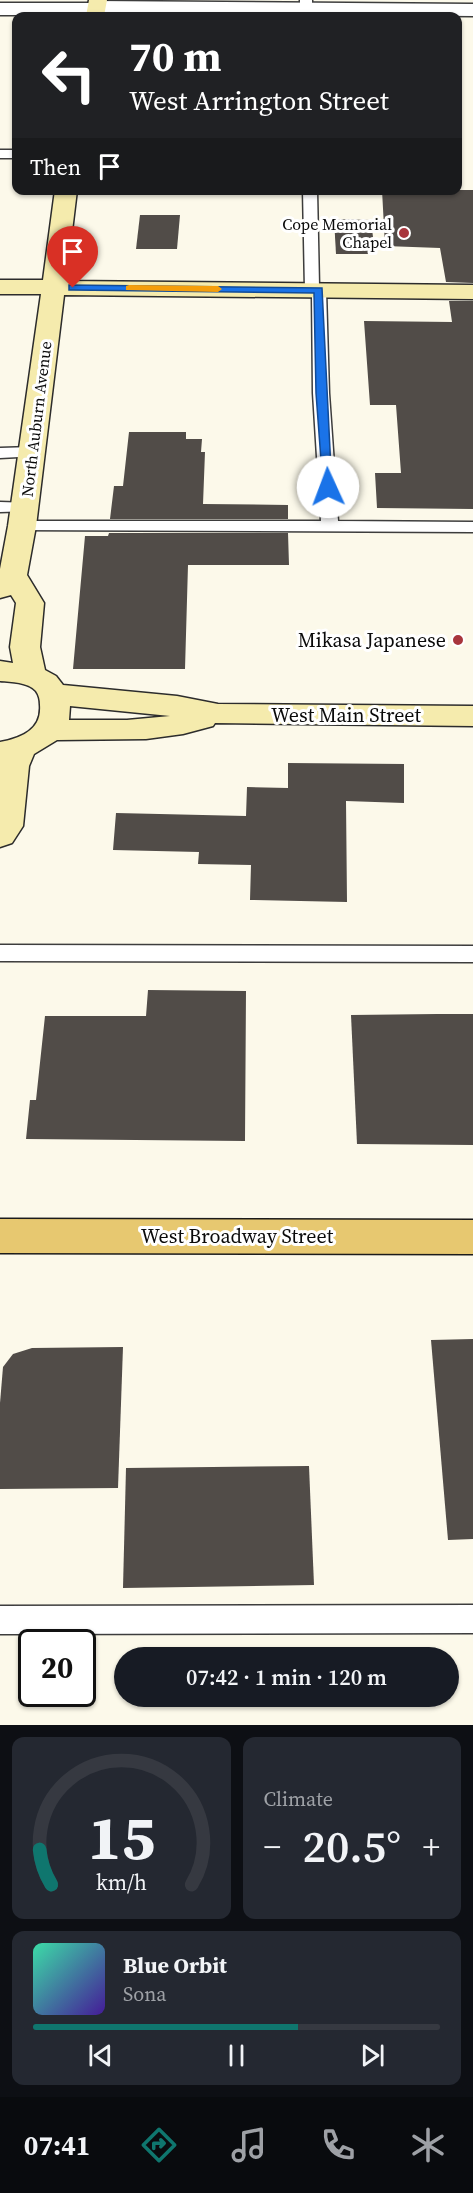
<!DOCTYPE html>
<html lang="en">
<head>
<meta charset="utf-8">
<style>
	body { margin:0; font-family:"Source Serif 4",serif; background:#242831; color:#f1f3f6; height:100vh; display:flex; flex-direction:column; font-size:22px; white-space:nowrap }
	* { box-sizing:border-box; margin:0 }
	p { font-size:20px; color:#9ea1a6 }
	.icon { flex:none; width:33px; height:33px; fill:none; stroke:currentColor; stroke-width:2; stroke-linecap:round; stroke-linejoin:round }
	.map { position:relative; height:1725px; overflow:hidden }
	.side { display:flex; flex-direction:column; gap:12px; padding:12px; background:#0d0f14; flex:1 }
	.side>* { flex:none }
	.banner { position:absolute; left:12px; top:12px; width:450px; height:183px; border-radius:12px; box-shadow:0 2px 4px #0004; background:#202124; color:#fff; overflow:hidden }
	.speed { position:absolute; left:18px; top:1629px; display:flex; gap:12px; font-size:30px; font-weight:700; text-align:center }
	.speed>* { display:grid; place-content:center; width:78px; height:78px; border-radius:50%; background:#171b24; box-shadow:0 2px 4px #0004; line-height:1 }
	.speed .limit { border:3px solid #111; border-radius:9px; background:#fff; color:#111 }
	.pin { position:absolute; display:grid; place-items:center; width:51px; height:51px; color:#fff; margin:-62px -26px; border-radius:50% 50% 50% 0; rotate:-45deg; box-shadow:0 0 6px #0007 }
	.pin .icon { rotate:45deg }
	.me { position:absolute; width:66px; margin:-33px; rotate:358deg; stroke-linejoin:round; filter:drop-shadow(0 0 4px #0008) }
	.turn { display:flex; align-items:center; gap:21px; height:126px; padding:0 18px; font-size:27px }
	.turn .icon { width:78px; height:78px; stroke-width:2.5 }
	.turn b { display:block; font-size:42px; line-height:51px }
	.then { display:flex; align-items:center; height:57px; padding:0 18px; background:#0003; gap:12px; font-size:22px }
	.big { font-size:45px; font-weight:600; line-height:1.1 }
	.side .card { flex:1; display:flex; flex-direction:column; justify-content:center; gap:9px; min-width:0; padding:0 21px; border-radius:12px; background:#242831 }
	.side .dial { align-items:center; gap:0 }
	.dial svg { height:156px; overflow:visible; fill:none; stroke:#363941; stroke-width:7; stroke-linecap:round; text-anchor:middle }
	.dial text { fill:#f1f3f6; stroke:none }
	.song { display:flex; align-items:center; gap:18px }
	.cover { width:72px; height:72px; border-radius:9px; background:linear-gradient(135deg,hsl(160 70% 55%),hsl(260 70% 35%)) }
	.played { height:6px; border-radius:3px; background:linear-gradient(90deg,#0f766e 65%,#363941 65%) }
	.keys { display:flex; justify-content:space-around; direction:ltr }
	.heat { display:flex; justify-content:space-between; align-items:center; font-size:33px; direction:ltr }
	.side .tiles { flex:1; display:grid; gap:12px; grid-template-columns:1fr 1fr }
	.card:last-child { grid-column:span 2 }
	.trip { position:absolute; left:114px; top:1647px; width:345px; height:60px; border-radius:30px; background:#171b24; box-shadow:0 2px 4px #0004; font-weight:600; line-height:60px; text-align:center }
	.tabs { display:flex; height:96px; justify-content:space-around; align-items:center; background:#090b0e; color:#9ea1a6 }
	.tabs .icon { width:42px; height:42px }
	.tabs .on { color:#0f766e }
	.tabs b { font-size:27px; color:#f1f3f6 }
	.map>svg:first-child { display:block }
</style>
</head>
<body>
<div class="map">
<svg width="473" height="1725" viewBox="0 0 473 1725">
	<rect width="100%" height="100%" fill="#fcf9ea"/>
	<!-- building -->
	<g fill="#514c48">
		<polygon points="382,190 473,190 473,283 446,282 440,248 385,246"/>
		<polygon points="140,215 180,215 177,249 136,249"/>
		<polygon points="334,219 371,220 375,254 336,254"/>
		<polygon points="449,301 473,301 473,509 377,508 375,473 401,473 396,405 370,405 364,321 452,322"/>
		<polygon points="129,432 186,432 186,439 202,439 201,452 205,452 203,504 288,505 288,519 110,519 114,486 123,486"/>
		<polygon points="109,533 288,533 289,565 188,565 185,669 73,669 85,536 108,536"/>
		<polygon points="288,763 404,764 404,803 346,801 347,902 250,900 251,865 198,864 199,852 113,850 116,813 246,816 247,787 288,788"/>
		<polygon points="148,990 246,991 245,1141 26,1139 30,1100 36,1100 45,1016 146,1016"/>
		<polygon points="437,1014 473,1014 473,1145 357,1144 351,1015"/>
		<polygon points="473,1339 473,1539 448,1540 431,1340"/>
		<polygon points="123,1347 118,1488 0,1489 0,1403 3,1367 13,1354 32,1348"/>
		<polygon points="309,1466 314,1585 123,1588 126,1468"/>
	</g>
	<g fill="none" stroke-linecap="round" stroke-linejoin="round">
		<!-- lane casing -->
		<g stroke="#3d3d3d" stroke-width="3">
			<g id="lane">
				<rect x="300" y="0" width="12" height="16"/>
				<rect x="0" y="150" width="16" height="8"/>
				<polygon points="303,190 317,190 319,286 326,290 329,393 338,521 473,522 473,532 16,530 13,526 16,522 22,521 321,521 313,393 312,294 305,290"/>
				<polygon points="32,447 38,448 40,452 38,456 0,458 0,448"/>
				<polygon points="0,502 31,503 34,507 31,511 0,512"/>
				<polygon points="0,945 473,946 473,962 0,961"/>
				<polygon points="473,1605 473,1633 0,1634 0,1606"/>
			</g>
		</g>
		<!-- street casing -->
		<g stroke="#3d3d3d" stroke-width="3">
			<polygon id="street" points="96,1 473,4 473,16 103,13 96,15 0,15 0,3 89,3"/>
		</g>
		<!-- secondary casing -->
		<g stroke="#2c2c2c" stroke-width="3">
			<g id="secondary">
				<polygon points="89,0 107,0 104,16 86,16"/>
				<path d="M55 190H77L66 281 473 285V299L64 295 36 526 27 575 44 603 40 647 45 670 56 676 63 685 177 696 218 704 473 706V726L215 723 213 726 183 734 146 739 57 740 34 754 29 766 23 826 12 843 0 847V742C21 738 42 730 40 705 40 700 39 695 36 691 28 682 11 682 0 681V661L13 663 10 647 16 603 11 595 0 598V569L8 526 41 294H0V280H43ZM70 706 170 716 127 720H69Z"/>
			</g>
		</g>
		<!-- primary casing -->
		<g stroke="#1b1b1b" stroke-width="3">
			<polygon id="primary" points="0,1219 473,1220 473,1254 0,1253"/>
		</g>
		<!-- lane -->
		<use href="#lane" fill="#fff" fill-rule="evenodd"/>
		<!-- street -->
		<use href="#street" fill="#fff" fill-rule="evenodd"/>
		<!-- secondary -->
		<use href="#secondary" fill="#f5ebad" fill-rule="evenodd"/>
		<!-- primary -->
		<use href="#primary" fill="#e7c870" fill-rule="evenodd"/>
	</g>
	<!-- route -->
	<polygon fill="#1a73e8" stroke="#114b97" stroke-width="1.5" points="69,285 322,288 332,490 328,491 323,487 316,393 314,293 73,290 69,290"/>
	<!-- slow -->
	<polygon fill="#f59e0b" points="129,285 218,286 222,289 218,292 126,290 126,286"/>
	<!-- markers -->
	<g fill="#a8353c" stroke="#fff" stroke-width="2">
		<circle cx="404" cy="233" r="6"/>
		<circle cx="458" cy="640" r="6"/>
	</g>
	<g text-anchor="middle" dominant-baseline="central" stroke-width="6" stroke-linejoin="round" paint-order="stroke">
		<!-- far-poi labels -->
		<g font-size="16" fill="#0a0a0a" stroke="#fff" text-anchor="end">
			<text x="392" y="224">Cope Memorial<tspan x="392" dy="18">Chapel</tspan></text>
		</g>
		<!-- far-street labels -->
		<g font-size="16" fill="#0a0a0a" stroke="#fff">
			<text transform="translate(36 419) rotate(-83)">North Auburn Avenue</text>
		</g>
		<!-- poi labels -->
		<g font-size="20" fill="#0a0a0a" stroke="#fff" text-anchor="end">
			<text x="446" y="640">Mikasa Japanese</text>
		</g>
		<!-- street labels -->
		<g font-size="20" fill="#0a0a0a" stroke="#fff">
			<text x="346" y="715">West Main Street</text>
			<text x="237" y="1236">West Broadway Street</text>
		</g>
	</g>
</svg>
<div class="speed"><div class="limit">20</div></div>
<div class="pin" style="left:73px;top:288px;background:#d93025"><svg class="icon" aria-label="arrive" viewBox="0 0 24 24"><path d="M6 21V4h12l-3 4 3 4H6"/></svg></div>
<svg class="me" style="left:328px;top:487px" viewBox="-20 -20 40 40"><circle r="19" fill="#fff"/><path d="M0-13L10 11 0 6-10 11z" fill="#1a73e8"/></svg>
<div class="trip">07:42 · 1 min · 120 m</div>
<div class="banner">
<div class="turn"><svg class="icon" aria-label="left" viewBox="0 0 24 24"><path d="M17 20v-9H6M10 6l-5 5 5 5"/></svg><div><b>70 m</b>West Arrington Street</div></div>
<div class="then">Then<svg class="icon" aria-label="arrive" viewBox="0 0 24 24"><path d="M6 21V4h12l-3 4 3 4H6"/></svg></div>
</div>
</div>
<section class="side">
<div class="tiles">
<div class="card dial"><svg viewBox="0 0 100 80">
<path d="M14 69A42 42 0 1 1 86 69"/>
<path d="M14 69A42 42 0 0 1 8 51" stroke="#0f766e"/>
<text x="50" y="56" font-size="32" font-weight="700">15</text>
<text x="50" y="72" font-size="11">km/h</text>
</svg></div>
<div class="card"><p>Climate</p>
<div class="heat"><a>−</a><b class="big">20.5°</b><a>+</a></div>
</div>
<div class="card">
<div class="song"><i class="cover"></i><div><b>Blue Orbit</b><p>Sona</p></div></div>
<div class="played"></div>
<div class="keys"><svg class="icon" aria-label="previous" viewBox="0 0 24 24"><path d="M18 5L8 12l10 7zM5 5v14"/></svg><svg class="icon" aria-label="pause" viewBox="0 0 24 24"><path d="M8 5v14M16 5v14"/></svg><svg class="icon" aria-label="next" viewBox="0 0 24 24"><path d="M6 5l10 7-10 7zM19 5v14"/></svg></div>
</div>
</div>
</section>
<nav class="tabs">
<b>07:41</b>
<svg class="icon on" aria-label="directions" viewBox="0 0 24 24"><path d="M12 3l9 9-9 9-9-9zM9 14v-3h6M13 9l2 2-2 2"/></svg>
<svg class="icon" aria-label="music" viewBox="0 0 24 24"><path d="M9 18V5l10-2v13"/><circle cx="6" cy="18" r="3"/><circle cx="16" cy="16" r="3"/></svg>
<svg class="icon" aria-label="phone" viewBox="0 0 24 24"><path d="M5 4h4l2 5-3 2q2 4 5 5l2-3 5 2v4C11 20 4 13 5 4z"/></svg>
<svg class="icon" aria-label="climate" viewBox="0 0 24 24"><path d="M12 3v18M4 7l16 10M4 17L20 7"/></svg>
</nav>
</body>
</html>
